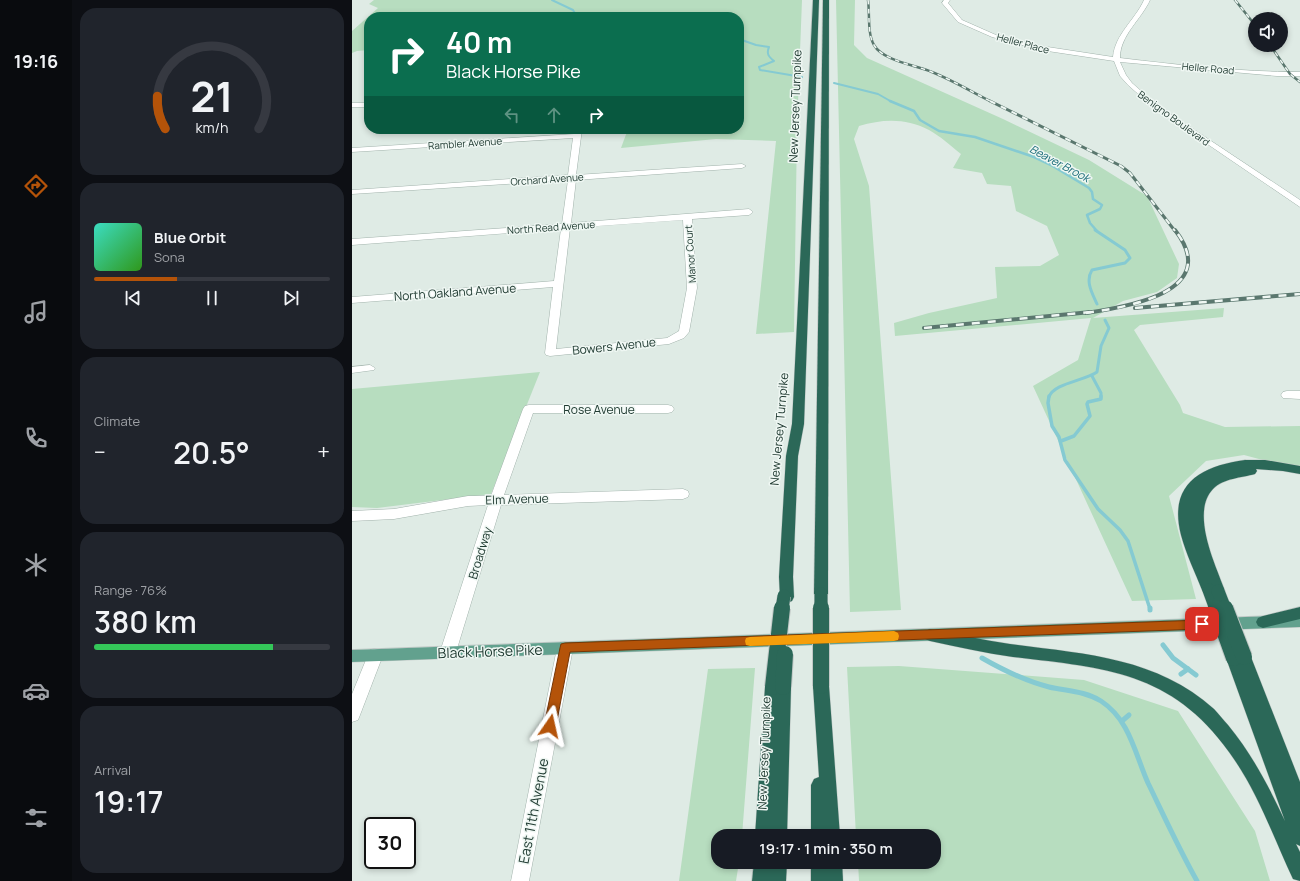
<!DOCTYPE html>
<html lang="en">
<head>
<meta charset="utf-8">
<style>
	body { margin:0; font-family:Manrope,sans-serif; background:#20242c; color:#f1f3f6; height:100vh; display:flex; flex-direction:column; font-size:15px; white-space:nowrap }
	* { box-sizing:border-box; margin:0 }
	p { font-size:13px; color:#9ea1a6 }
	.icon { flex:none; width:22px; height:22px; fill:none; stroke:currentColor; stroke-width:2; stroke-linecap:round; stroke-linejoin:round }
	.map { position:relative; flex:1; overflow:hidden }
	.drawer { display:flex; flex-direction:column; gap:8px; padding:8px; background:#0d0f14; width:280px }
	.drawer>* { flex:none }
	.banner { position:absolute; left:12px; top:12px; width:380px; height:122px; border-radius:16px; box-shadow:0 2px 6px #0003; background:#0b6e4f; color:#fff; overflow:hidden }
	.controls { position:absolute; left:896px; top:12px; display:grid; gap:8px }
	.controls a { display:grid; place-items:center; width:40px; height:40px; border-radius:50%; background:#171b24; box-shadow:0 2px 6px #0003; font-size:20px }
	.speed { position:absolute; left:12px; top:817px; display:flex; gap:8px; font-size:20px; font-weight:700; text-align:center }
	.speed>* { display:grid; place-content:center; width:52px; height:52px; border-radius:50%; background:#171b24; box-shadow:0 2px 6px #0003; line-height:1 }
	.speed .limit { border:2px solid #111; border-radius:6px; background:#fff; color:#111 }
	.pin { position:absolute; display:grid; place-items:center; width:34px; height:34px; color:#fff; margin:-17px; border-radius:8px; box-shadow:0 2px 6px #0006 }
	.me { position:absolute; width:44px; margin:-22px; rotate:11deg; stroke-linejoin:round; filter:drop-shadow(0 0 3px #0008) }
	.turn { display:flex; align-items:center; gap:14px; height:84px; padding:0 16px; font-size:18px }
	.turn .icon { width:52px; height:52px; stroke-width:2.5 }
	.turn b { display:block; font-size:28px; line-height:34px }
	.lanes { display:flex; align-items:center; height:38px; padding:0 16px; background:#0003; justify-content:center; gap:20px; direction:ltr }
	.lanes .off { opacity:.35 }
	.big { font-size:30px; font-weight:600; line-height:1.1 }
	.drawer .card { flex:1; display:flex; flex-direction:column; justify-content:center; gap:6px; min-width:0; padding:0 14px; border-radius:16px; background:#20242c }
	.drawer .dial { align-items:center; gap:0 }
	.dial svg { height:104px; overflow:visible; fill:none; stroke:#363941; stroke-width:7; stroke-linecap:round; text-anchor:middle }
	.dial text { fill:#f1f3f6; stroke:none }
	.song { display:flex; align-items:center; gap:12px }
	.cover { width:48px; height:48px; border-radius:6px; background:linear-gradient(135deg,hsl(170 70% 55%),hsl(110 70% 35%)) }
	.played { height:4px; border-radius:2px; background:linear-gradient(90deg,#b45309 35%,#363941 35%) }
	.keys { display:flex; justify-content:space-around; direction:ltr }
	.heat { display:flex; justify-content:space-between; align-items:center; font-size:22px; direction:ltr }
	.charge { height:6px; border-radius:3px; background:linear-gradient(90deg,#34c759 76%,#363941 0) }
	.trip { position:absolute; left:359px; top:829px; width:230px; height:40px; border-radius:16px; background:#171b24; box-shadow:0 2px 6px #0003; font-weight:600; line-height:40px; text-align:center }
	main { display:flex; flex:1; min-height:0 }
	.menu { display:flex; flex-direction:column; width:72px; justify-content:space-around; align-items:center; background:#090b0e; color:#9ea1a6 }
	.menu .icon { width:28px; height:28px }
	.menu .current { color:#b45309 }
	.menu b { font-size:18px; color:#f1f3f6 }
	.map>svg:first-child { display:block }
</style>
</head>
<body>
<main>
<nav class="menu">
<b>19:16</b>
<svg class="icon current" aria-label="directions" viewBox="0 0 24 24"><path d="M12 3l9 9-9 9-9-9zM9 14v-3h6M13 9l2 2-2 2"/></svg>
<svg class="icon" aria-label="music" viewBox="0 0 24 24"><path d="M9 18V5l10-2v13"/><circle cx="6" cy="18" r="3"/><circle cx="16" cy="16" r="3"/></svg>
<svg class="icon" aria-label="phone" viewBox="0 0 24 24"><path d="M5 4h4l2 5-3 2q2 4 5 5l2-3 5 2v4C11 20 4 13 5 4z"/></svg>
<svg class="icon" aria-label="climate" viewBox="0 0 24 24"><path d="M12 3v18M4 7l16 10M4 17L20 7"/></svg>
<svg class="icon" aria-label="car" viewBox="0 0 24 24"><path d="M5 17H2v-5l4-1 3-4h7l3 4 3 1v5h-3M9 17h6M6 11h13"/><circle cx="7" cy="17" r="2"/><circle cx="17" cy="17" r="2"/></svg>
<svg class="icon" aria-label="filters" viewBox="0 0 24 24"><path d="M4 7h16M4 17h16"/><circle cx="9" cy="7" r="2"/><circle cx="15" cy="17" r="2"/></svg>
</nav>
<section class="drawer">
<div class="card dial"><svg viewBox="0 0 100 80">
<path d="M14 69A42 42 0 1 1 86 69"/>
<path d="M14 69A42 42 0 0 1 8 44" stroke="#b45309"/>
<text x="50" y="56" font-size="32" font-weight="700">21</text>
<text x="50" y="72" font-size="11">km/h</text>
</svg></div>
<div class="card">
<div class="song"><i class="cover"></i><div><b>Blue Orbit</b><p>Sona</p></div></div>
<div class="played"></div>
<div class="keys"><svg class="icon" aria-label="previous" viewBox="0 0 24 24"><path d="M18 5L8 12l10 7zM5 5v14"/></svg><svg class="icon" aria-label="pause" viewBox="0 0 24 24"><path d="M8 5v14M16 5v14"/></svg><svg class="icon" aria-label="next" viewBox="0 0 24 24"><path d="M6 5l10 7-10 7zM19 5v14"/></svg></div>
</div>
<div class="card"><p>Climate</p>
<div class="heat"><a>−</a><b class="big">20.5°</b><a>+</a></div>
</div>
<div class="card"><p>Range · 76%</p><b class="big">380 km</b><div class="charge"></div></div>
<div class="card"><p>Arrival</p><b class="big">19:17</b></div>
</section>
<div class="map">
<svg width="948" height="881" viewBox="0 0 948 881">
	<rect width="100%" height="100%" fill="#dfebe5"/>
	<!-- green -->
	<g fill="#b7ddbf">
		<polygon points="22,0 450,0 445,129 442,332 404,334 424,141 364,139 269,148 276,129 387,129 387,17 17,17 17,50 5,51 0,53 0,31 26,8 17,4"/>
		<path d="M484 0H503L502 45 515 58 651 119 737 160 795 196 827 264 825 278 805 292 771 301 741 318 872 308 871 317 788 325 782 330 828 405 831 413 873 427 948 426V470L892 455 854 461 817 496 844 599 780 601 681 386 726 360 739 318 543 336 542 323 577 313 645 298 643 267 688 266 707 255 695 226 664 211 659 186 635 184 630 173 601 168 609 154C599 146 588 136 577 130 554 118 531 119 507 126L502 139 517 186 549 610 498 612Z"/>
		<polygon points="188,372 139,494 25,508 0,507 0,389"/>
		<polygon points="547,666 732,680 826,711 903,831 918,881 507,881 506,862 582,862 582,836 504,836 495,667"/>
		<polygon points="403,668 390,836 366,836 366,862 387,862 384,881 327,881 356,669"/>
	</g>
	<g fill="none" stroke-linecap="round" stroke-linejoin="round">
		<!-- stream-far4 -->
		<g stroke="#85cad2" stroke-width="2">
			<polyline points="200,0 221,10 225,17"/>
			<path d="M387 39 404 45 417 47C414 54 417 57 422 61L407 67 408 70 450 77"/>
			<polyline points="482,83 526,94 540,102"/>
		</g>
		<!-- stream-far3 -->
		<polyline stroke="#85cad2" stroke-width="2.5" points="538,101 562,111 568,120 587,131 623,137 682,157 699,165 737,188 740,192 741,199 750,205 748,209 735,215 738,223 745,231"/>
		<!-- stream-far2 -->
		<g stroke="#85cad2" stroke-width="3">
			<path d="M743 230 773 250 778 258 773 263 740 270C733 281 740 293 745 304"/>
			<polyline points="740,376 749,393 749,397"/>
			<path d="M697 397C702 383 732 381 745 372L749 346 757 328 753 320"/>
		</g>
		<!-- stream-far1 -->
		<g stroke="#85cad2" stroke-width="3.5">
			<polyline points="697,396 696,403 700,426 707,437 713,460 746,509 768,530 776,541 798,609"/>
			<polyline points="709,441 722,436 738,416 735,404 736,402 749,399 749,396"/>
		</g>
		<!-- stream -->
		<g stroke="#85cad2" stroke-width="5">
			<polyline points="798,608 798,610"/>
			<polyline points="811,645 821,658 844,675"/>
			<path d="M630 658C651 670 673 681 697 687 714 691 733 691 749 701 778 720 783 754 796 783 812 816 827 849 845 881"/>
			<polyline points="829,674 836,669"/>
			<polyline points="770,721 777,715"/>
		</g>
		<!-- minor casing -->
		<g stroke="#a2b3ac" stroke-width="1">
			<g id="minor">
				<path d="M592 0H598L596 3 610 20 644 35 689 46 761 57C763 34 783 20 792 0H798C789 20 768 35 768 58 827 65 888 72 948 72V76H925L768 62 774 75 780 83 805 105 948 200V207L801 107 776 85 768 76 762 61 689 50 640 37 606 22 590 3Z"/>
				<rect x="0" y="103" width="17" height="4"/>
				<path d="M222 129H230L224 175 390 164 394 166 390 168 224 180 219 223 397 209 401 212 397 215 340 219 345 288 337 332 332 338 317 344 198 356 194 355 193 353 201 287 0 303V297L202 281 209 229 0 245V239L210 224 216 180 0 194V190L216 175 221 138 0 152V148L222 134ZM331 220 335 288 327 331 315 338 204 349 218 228Z"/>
				<polygon points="18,365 23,368 22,370 0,373 0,367"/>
				<polygon points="935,391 948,391 948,399 931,398 929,395 931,392"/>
				<polygon points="177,405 316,405 320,406 322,409 320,412 316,413 181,413 152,495 331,489 336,491 337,494 336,497 331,499 149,505 104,652 101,657 96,658 91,657 88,652 136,505 116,506 42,519 0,521 0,511 42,509 116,496 139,496 171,409 173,406"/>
				<polygon points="213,642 218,643 221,648 177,881 159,881 205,648 208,643"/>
				<polygon points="23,649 28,650 31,655 8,715 6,720 0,722 0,694 18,650"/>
			</g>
		</g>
		<!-- major casing -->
		<g stroke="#c1c8c6" stroke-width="1">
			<polygon id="major" points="948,615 948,627 0,662 0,650"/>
		</g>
		<!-- highway casing -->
		<g stroke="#c1c8c6" stroke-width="1">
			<g id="highway">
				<polygon points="461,0 467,0 452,424 446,456 441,577 442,597 440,601 435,603 430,601 428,597 427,577 434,456 440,424"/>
				<polygon points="471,0 477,0 476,594 474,598 469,600 464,598 462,594"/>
				<path d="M893 460H913L948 466V474L931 471 904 469 905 471 903 474C889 478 872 478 861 489 838 513 864 566 873 591L871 595 866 597 861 594 857 596 852 594 850 590C843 572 834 554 829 535 816 484 849 466 893 460Z"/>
				<polygon points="948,607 948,619 911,628 906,626 904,622 906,618 911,616"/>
				<path d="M578 629C605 634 631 640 658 644 732 654 804 657 862 709 867 714 871 720 876 725 900 754 917 787 933 821L874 658 877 653 882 652 886 653 892 651 897 652 948 782V846L944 844 948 852V881L941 879C921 836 905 790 877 752 819 671 752 668 661 657 633 653 606 647 578 641L573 639 571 635 573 631Z"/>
				<polygon points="469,679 475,681 477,686 488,836 459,836 459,785 462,779 467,777 461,686 463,681"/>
				<path d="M421 680C427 682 431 680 437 682L439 687 435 836H403L413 687 415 682Z"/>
				<polygon points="402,862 435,862 434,881 400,881"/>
				<polygon points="459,862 490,862 491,881 459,881"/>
			</g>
		</g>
		<!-- minor -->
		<use href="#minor" fill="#fff" fill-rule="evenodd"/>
		<!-- major -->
		<use href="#major" fill="#62a18e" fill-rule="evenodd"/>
		<!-- highway -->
		<use href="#highway" fill="#2b6858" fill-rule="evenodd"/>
		<!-- rail-far2 casing -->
		<g stroke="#5a776e" stroke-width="2.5">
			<g id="rail-far2">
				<path d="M516 0C518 14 515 33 522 45 531 61 564 65 580 72 600 80 620 92 640 102"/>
				<polyline points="883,0 903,25"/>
				<polyline points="918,45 938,74 948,82"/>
			</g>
		</g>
		<!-- rail-far1 casing -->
		<g stroke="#5a776e" stroke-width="3">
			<polyline id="rail-far1" points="638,101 769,166 778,173 823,231"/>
		</g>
		<!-- rail casing -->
		<g stroke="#5a776e" stroke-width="4">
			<g id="rail">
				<polyline points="783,308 948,294"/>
				<path d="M734 313C775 307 871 292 823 230"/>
				<polyline points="572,328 739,312"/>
			</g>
		</g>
		<!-- rail-far2 -->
		<use href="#rail-far2" stroke="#eff7f3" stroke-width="1.5" stroke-dasharray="4.5" stroke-linecap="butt"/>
		<!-- rail-far1 -->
		<use href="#rail-far1" stroke="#eff7f3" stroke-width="2" stroke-dasharray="6" stroke-linecap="butt"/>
		<!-- rail -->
		<use href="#rail" stroke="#eff7f3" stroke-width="2.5" stroke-dasharray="8" stroke-linecap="butt"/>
		<!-- highway-bridge-far1 casing -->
		<g stroke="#c1c8c6" stroke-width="14" stroke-linecap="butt">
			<g id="highway-bridge-far1">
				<polyline points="857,590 864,609"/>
				<polyline points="866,591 873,609"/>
				<polyline points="469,594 469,609"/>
				<polyline points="430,609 432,596"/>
			</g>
		</g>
		<!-- highway-bridge casing -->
		<g stroke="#c1c8c6" stroke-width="18" stroke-linecap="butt">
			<g id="highway-bridge">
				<polyline points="469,608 469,686"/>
				<polyline points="864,608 882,658"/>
				<polyline points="873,608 892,657"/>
				<polyline points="421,687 430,608"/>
				<polyline points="431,687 433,654"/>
			</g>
		</g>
		<!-- highway-bridge-far1 -->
		<use href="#highway-bridge-far1" stroke="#2b6858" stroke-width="13"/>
		<!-- highway-bridge -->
		<use href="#highway-bridge" stroke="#2b6858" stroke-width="16"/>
	</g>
	<!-- route -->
	<polygon fill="#b45309" stroke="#753606" points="850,620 854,621 856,624 854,628 850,629 218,652 204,726 202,730 198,732 194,730 192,726 208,648 209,644 213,643"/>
	<!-- slow -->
	<polygon fill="#f59e0b" points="542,631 546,633 547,636 546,640 542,641 398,646 394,645 393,641 394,638 398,637"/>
	<g text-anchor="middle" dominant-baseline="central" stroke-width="3" stroke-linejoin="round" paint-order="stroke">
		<!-- far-street labels -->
		<g font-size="10" fill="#203b32" stroke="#eff7f3">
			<text transform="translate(671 43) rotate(15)">Heller Place</text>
			<text transform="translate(856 68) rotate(5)">Heller Road</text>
			<text transform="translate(822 118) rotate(36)">Benigno Boulevard</text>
			<text transform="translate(113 143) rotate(-4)">Rambler Avenue</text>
			<text transform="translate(195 179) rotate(-4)">Orchard Avenue</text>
			<text transform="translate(199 227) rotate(-4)">North Read Avenue</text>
			<text transform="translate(338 254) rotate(-94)">Manor Court</text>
		</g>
		<!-- far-water labels -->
		<g font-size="11" font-style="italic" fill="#196c78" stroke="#eff7f3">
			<text transform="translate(708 163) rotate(28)">Beaver Brook</text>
		</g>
		<!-- street labels -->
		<g font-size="12" fill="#203b32" stroke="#eff7f3">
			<text transform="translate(443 106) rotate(-88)">New Jersey Turnpike</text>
			<text transform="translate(103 292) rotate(-4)">North Oakland Avenue</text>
			<text transform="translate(262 346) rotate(-6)">Bowers Avenue</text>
			<text x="247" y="409">Rose Avenue</text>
			<text transform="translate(427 429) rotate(-85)">New Jersey Turnpike</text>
			<text transform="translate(165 499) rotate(-2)">Elm Avenue</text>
			<text transform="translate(128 553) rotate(-73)">Broadway</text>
			<text transform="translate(412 753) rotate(-88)">New Jersey Turnpike</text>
		</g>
		<!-- near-street labels -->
		<g font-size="14" fill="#203b32" stroke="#eff7f3">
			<text transform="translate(138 651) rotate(-2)">Black Horse Pike</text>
			<text transform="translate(181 811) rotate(-79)">East 11th Avenue</text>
		</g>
	</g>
</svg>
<div class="controls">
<a><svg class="icon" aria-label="sound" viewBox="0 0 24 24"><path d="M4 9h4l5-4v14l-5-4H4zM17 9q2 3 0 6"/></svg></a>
</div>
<div class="speed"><div class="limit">30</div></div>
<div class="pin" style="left:850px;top:624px;background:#d93025"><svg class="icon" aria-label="arrive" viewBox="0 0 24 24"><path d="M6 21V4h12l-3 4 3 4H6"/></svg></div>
<svg class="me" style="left:198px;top:726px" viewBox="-20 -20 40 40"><path d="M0-17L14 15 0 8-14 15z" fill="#b45309" stroke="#fff" stroke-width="4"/></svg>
<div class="trip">19:17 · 1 min · 350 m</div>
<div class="banner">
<div class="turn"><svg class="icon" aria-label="right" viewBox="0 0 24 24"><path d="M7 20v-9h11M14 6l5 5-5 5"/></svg><div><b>40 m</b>Black Horse Pike</div></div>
<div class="lanes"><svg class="icon off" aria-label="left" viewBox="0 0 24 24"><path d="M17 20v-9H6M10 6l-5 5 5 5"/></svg><svg class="icon off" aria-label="ahead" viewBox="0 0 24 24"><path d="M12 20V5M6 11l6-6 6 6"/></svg><svg class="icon" aria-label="right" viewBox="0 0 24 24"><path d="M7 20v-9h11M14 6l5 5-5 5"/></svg></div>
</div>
</div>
</main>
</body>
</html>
